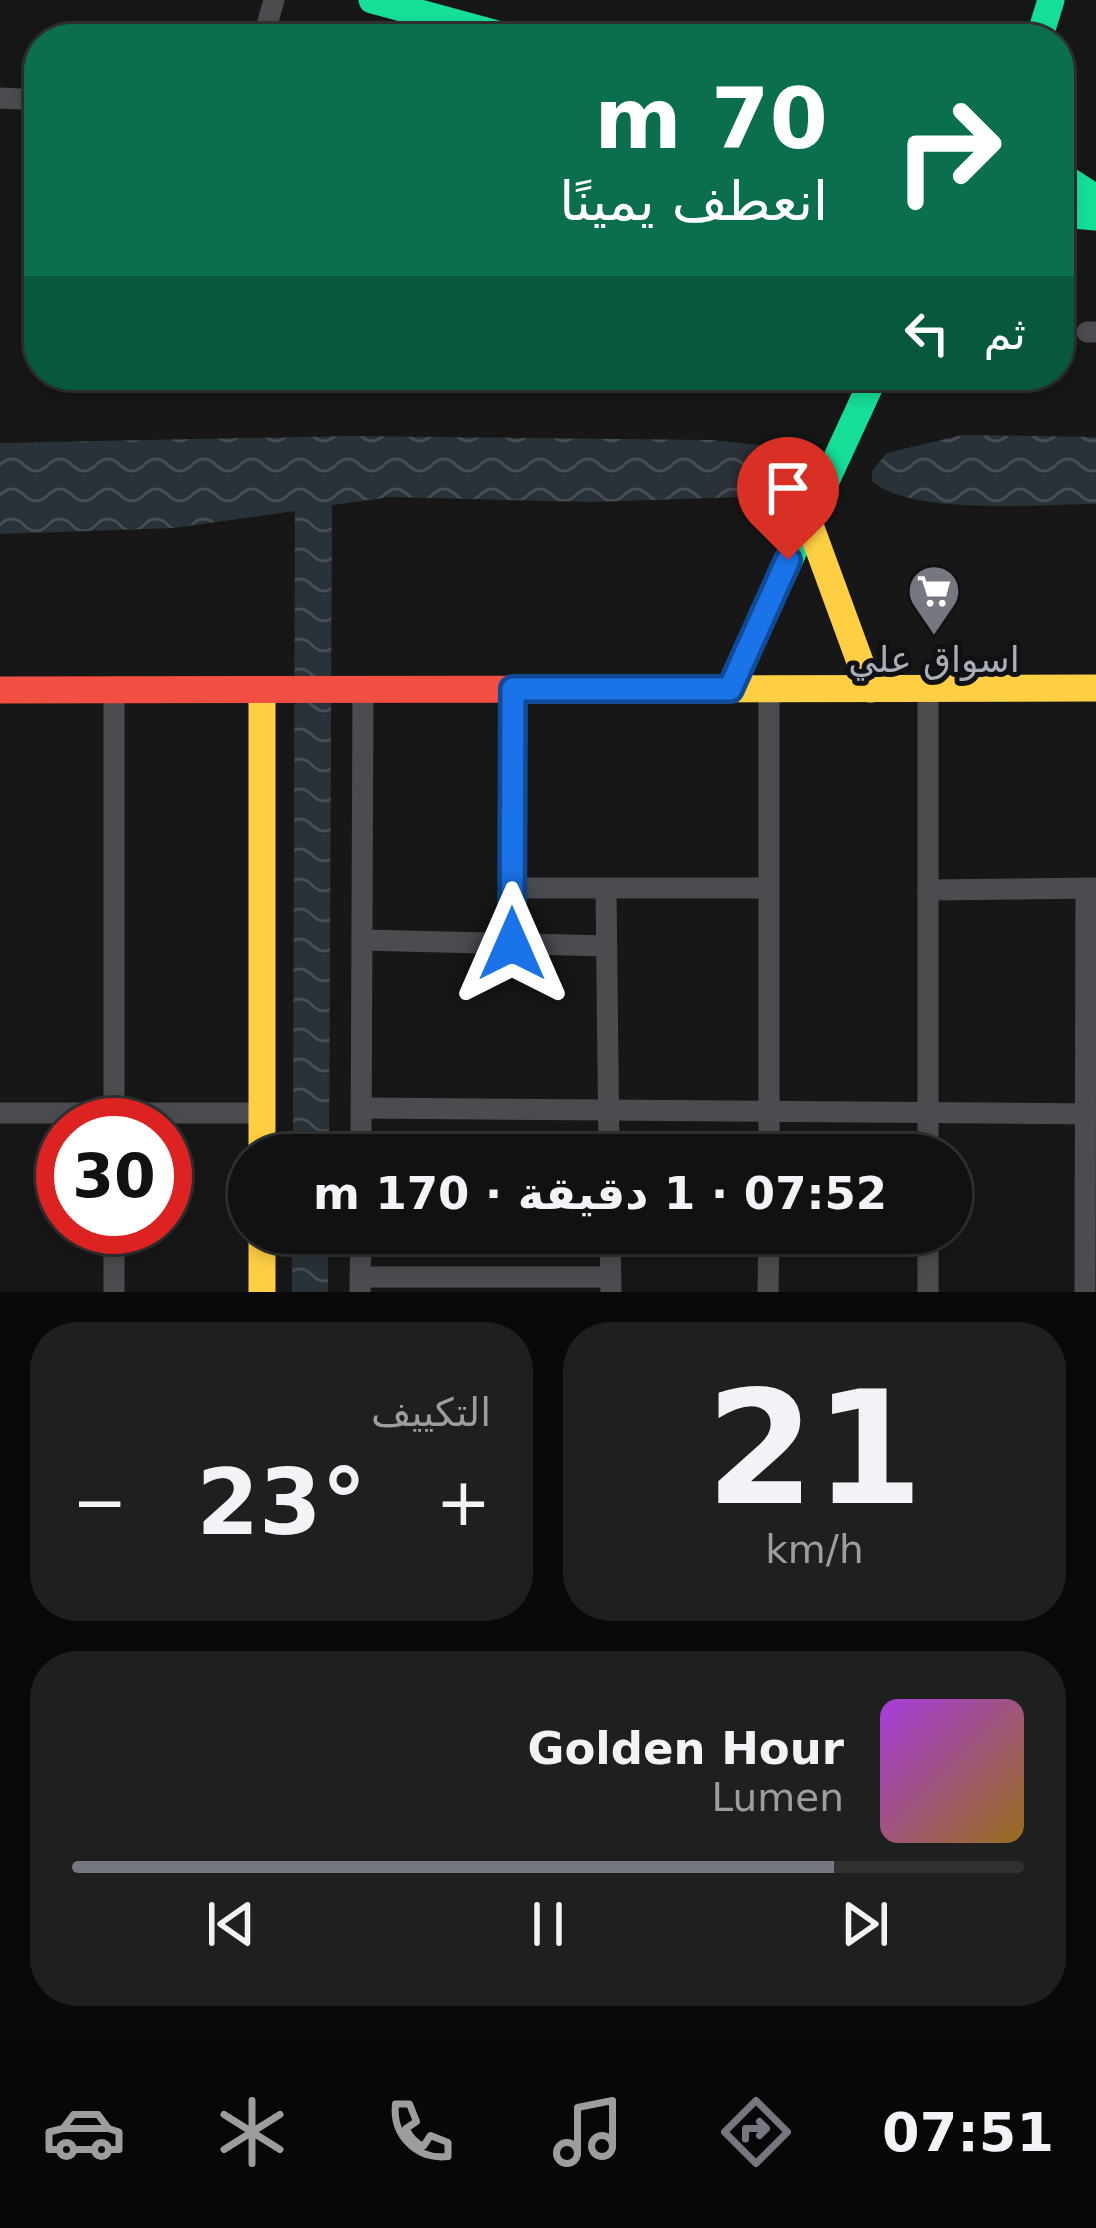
<!DOCTYPE html>
<html lang="ar">
<head>
<meta charset="utf-8">
<style>
	body { margin:0; font-family:"DejaVu Sans","Noto Naskh Arabic",sans-serif; background:#1e1f1f; color:#f1f3f6; direction:rtl; height:100vh; display:flex; flex-direction:column; font-size:45px; white-space:nowrap }
	* { box-sizing:border-box; margin:0 }
	p { font-size:39px; color:#9c9d9f }
	.icon { flex:none; width:66px; height:66px; fill:none; stroke:currentColor; stroke-width:2; stroke-linecap:round; stroke-linejoin:round }
	.map { position:relative; height:1292px; overflow:hidden; direction:ltr }
	.side { display:flex; flex-direction:column; gap:30px; padding:30px; background:#090909; flex:1 }
	.side>* { flex:none }
	.banner { position:absolute; left:24px; top:24px; width:1050px; height:366px; border-radius:48px; box-shadow:0 6px 18px #0003,0 0 0 3px #303131; direction:rtl; background:#0b6e4f; color:#fff; overflow:hidden }
	.speed { position:absolute; left:36px; top:1098px; display:flex; gap:24px; font-size:60px; font-weight:700; text-align:center }
	.speed>* { display:grid; place-content:center; width:156px; height:156px; border-radius:50%; background:#111; box-shadow:0 6px 18px #0003,0 0 0 3px #303131; line-height:1 }
	.speed .limit { border:18px solid #d22; background:#fff; color:#111 }
	.pin { position:absolute; display:grid; place-items:center; width:102px; height:102px; color:#fff; margin:-123px -51px; border-radius:50% 50% 50% 0; rotate:-45deg; box-shadow:0 0 12px #0007 }
	.pin .icon { rotate:45deg }
	.me { position:absolute; width:132px; margin:-66px; rotate:0deg; stroke-linejoin:round; filter:drop-shadow(0 0 9px #0008) }
	.turn { display:flex; align-items:center; gap:42px; height:252px; padding:0 48px; font-size:54px }
	.turn .icon { width:156px; height:156px; stroke-width:2.5 }
	.turn b { display:block; font-size:84px; line-height:102px }
	.then { display:flex; align-items:center; height:114px; padding:0 48px; background:#0003; gap:24px; font-size:45px }
	.big { font-size:90px; font-weight:800; line-height:1.1 }
	.side .tile { flex:1; display:flex; flex-direction:column; justify-content:center; gap:18px; min-width:0; padding:0 42px; border-radius:48px; background:#1e1f1f }
	.side .dial { align-items:center; gap:0 }
	.dial b { font-size:156px; line-height:1 }
	.song { display:flex; align-items:center; gap:36px }
	.cover { width:144px; height:144px; border-radius:18px; background:linear-gradient(135deg,hsl(280 70% 55%),hsl(40 70% 35%)) }
	.played { height:12px; border-radius:6px; background:linear-gradient(90deg,#757880 80%,#303131 80%) }
	.keys { display:flex; justify-content:space-around; direction:ltr }
	.heat { display:flex; justify-content:space-between; align-items:center; font-size:66px; direction:ltr }
	.side .tiles { flex:1; display:grid; gap:30px; grid-template-columns:1fr 1fr }
	.tile:last-child { grid-column:span 2 }
	.trip { position:absolute; left:228px; top:1134px; width:744px; height:120px; border-radius:60px; background:#111; box-shadow:0 6px 18px #0003,0 0 0 3px #303131; font-weight:800; line-height:120px; text-align:center; direction:rtl }
	.tabs { display:flex; height:192px; justify-content:space-around; align-items:center; background:#070707; color:#9c9d9f }
	.tabs .icon { width:84px; height:84px }
	.tabs .current { color:#757880 }
	.tabs b { font-size:54px; color:#f1f3f6 }
	.map>svg:first-child { display:block }
</style>
</head>
<body>
<div class="map">
<svg width="1096" height="1292" viewBox="0 0 1096 1292">
	<defs>
		<pattern id="water-waves" width="16" height="10" patternUnits="userSpaceOnUse" patternTransform="scale(3)"><rect width="16" height="10" fill="#2a3239"/><path d="M0 5q4-4 8 0t8 0" fill="none" stroke="#464d54"/></pattern>
	</defs>
	<rect width="100%" height="100%" fill="#171717"/>
	<!-- water -->
	<g fill="url(#water-waves)">
		<path d="M962 435 1096 437V504C1042 504 910 516 872 481V471L887 453Z"/>
		<path d="M347 436 712 440 788 448C812 468 793 485 772 496L591 502 390 497 332 505 329 1155H293L295 511 174 528 0 534V443Z"/>
		<rect x="292" y="1233" width="36" height="59"/>
	</g>
	<g fill="none" stroke-linecap="round" stroke-linejoin="round">
		<!-- street -->
		<g stroke="#4b4c50" stroke-width="21">
			<polyline points="263,39 274,0"/>
			<polyline points="0,98 39,100"/>
			<polyline points="1087,332 1096,332"/>
			<polyline points="928,689 928,1155"/>
			<polyline points="114,690 114,1125"/>
			<polyline points="512,888 769,888"/>
			<polyline points="606,889 609,1155"/>
			<polyline points="928,890 1096,888"/>
			<polyline points="362,940 607,946"/>
			<polyline points="512,944 513,689"/>
			<polyline points="361,1108 1096,1114"/>
			<polyline points="0,1113 262,1113"/>
			<polyline points="361,1155 363,689"/>
			<polyline points="769,1155 769,689"/>
			<polyline points="610,1233 611,1292"/>
			<polyline points="360,1277 610,1277"/>
			<polyline points="114,1292 114,1227"/>
			<polyline points="360,1292 361,1233"/>
			<polyline points="768,1292 769,1233"/>
			<polyline points="928,1292 928,1233"/>
			<polyline points="1085,1292 1086,888"/>
		</g>
		<!-- fast -->
		<g stroke="#16e098" stroke-width="27">
			<polyline points="372,0 516,39"/>
			<polyline points="1039,39 1051,0"/>
			<polyline points="1059,174 1096,198"/>
			<polyline points="1059,214 1096,217"/>
			<polyline points="730,689 875,375"/>
		</g>
		<!-- slow -->
		<g stroke="#ffcf43" stroke-width="27">
			<polyline points="807,517 870,689"/>
			<polyline points="618,689 1096,688"/>
			<polyline points="262,690 262,1155"/>
			<polyline points="262,1233 262,1292"/>
		</g>
		<!-- jam -->
		<polyline stroke="#f24e42" stroke-width="27" points="0,690 618,689"/>
	</g>
	<g fill="none" stroke-linecap="round" stroke-linejoin="round">
		<!-- route casing -->
		<g stroke="#114b97" stroke-width="30">
			<polyline id="route" points="512,944 513,689 730,689 788,560"/>
		</g>
		<!-- route -->
		<use href="#route" stroke="#1a73e8" stroke-width="21"/>
	</g>
	<!-- icons -->
	<defs>
		<g id="supermarket-pin" transform="scale(2.7)"><path d="M0 17L-7.5 6A9.5 9.5 0 1 1 7.5 6Z" fill="#757880" stroke="#111113"/><path d="M-6-5.5h2.5l.6 2H6L4.5 2H-2.5L-4.4-4H-6ZM-1.5 3.2a1.3 1.3 0 1 0 .1 0ZM3 3.2a1.3 1.3 0 1 0 .1 0Z" fill="#fff"/></g>
	</defs>
	<g fill-rule="evenodd">
		<use href="#supermarket-pin" x="934" y="591"/>
	</g>
	<g text-anchor="middle" dominant-baseline="central" stroke-width="10" stroke-linejoin="round" paint-order="stroke">
		<!-- poi labels -->
		<g font-size="36" fill="#a8adb8" stroke="#111113">
			<text x="934" y="659">اسواق علي</text>
		</g>
	</g>
</svg>
<div class="speed"><div class="limit">30</div></div>
<div class="pin" style="left:788px;top:560px;background:#d93025"><svg class="icon" aria-label="arrive" viewBox="0 0 24 24"><path d="M6 21V4h12l-3 4 3 4H6"/></svg></div>
<svg class="me" style="left:512px;top:944px" viewBox="-20 -20 40 40"><path d="M0-17L14 15 0 8-14 15z" fill="#1a73e8" stroke="#fff" stroke-width="4"/></svg>
<div class="trip">07:52 · 1 دقيقة · 170 m</div>
<div class="banner">
<div class="turn"><svg class="icon" aria-label="right" viewBox="0 0 24 24"><path d="M7 20v-9h11M14 6l5 5-5 5"/></svg><div><b>70 m</b>انعطف يمينًا</div></div>
<div class="then">ثم<svg class="icon" aria-label="left" viewBox="0 0 24 24"><path d="M17 20v-9H6M10 6l-5 5 5 5"/></svg></div>
</div>
</div>
<section class="side">
<div class="tiles">
<div class="tile dial"><b>21</b><p>km/h</p></div>
<div class="tile"><p>التكييف</p>
<div class="heat"><a>−</a><b class="big">23°</b><a>+</a></div>
</div>
<div class="tile">
<div class="song"><i class="cover"></i><div><b>Golden Hour</b><p>Lumen</p></div></div>
<div class="played"></div>
<div class="keys"><svg class="icon" aria-label="previous" viewBox="0 0 24 24"><path d="M18 5L8 12l10 7zM5 5v14"/></svg><svg class="icon" aria-label="pause" viewBox="0 0 24 24"><path d="M8 5v14M16 5v14"/></svg><svg class="icon" aria-label="next" viewBox="0 0 24 24"><path d="M6 5l10 7-10 7zM19 5v14"/></svg></div>
</div>
</div>
</section>
<nav class="tabs">
<b>07:51</b>
<svg class="icon current" aria-label="directions" viewBox="0 0 24 24"><path d="M12 3l9 9-9 9-9-9zM9 14v-3h6M13 9l2 2-2 2"/></svg>
<svg class="icon" aria-label="music" viewBox="0 0 24 24"><path d="M9 18V5l10-2v13"/><circle cx="6" cy="18" r="3"/><circle cx="16" cy="16" r="3"/></svg>
<svg class="icon" aria-label="phone" viewBox="0 0 24 24"><path d="M5 4h4l2 5-3 2q2 4 5 5l2-3 5 2v4C11 20 4 13 5 4z"/></svg>
<svg class="icon" aria-label="climate" viewBox="0 0 24 24"><path d="M12 3v18M4 7l16 10M4 17L20 7"/></svg>
<svg class="icon" aria-label="car" viewBox="0 0 24 24"><path d="M5 17H2v-5l4-1 3-4h7l3 4 3 1v5h-3M9 17h6M6 11h13"/><circle cx="7" cy="17" r="2"/><circle cx="17" cy="17" r="2"/></svg>
</nav>
</body>
</html>
